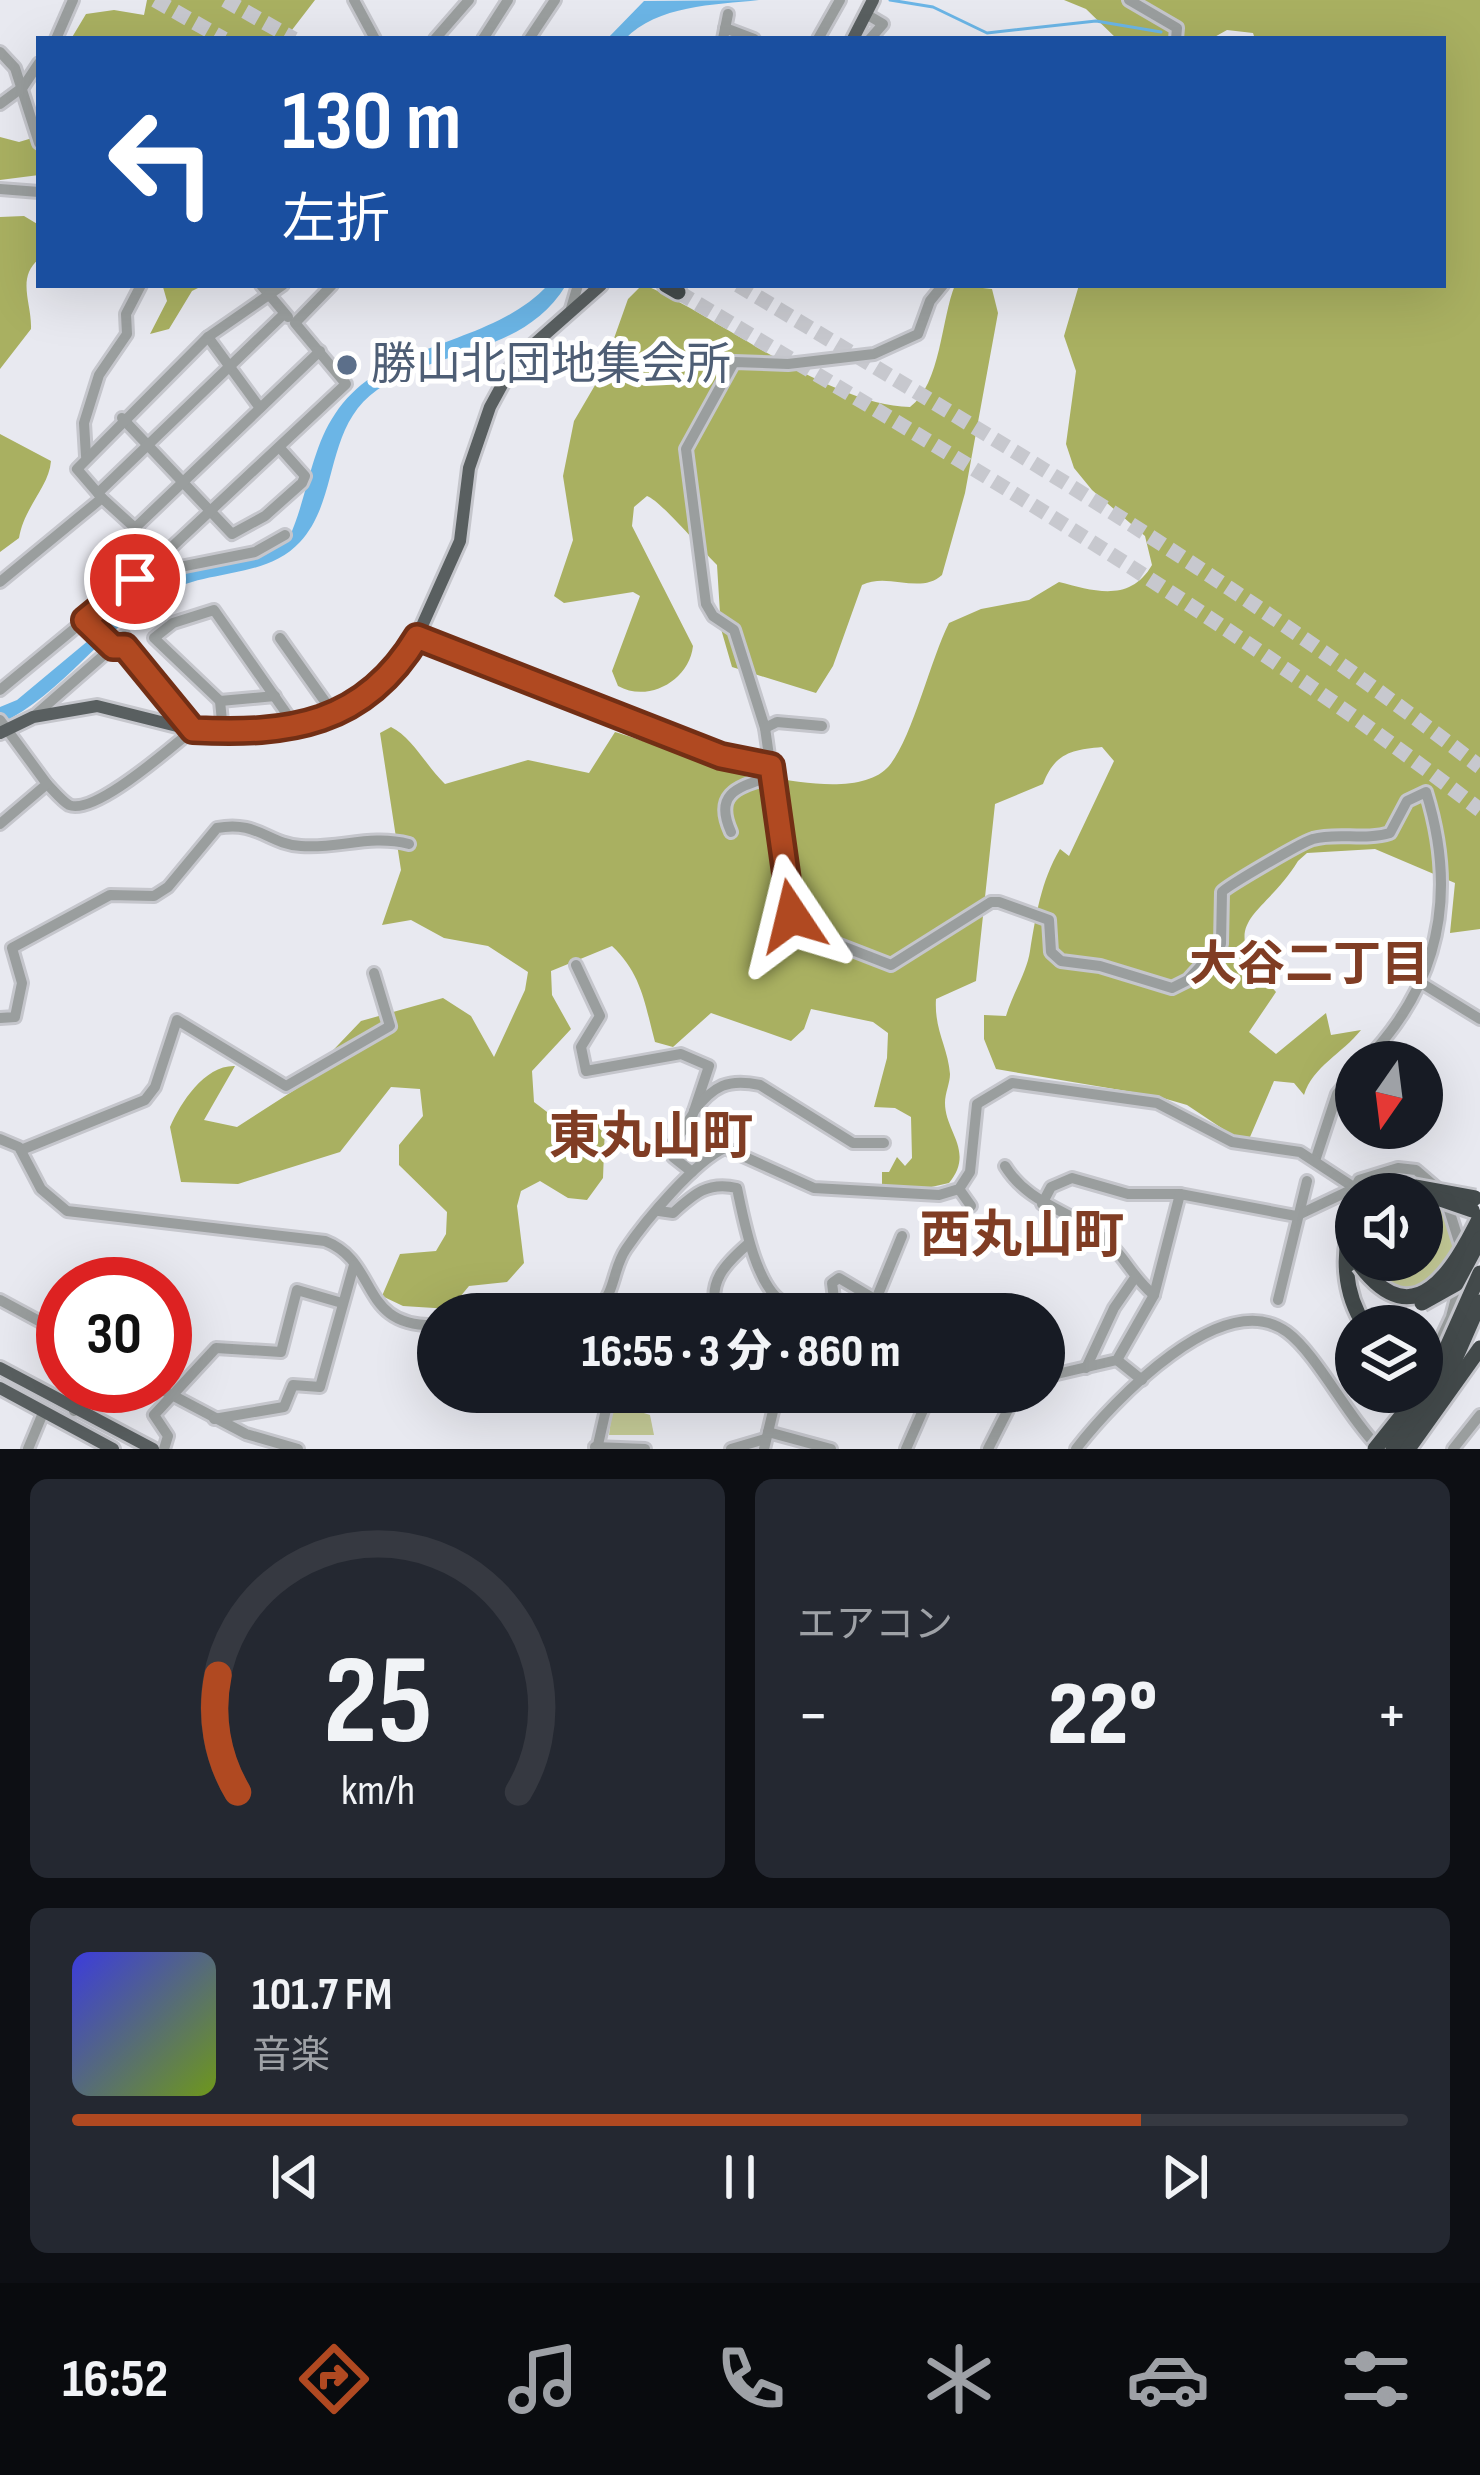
<!DOCTYPE html>
<html lang="ja">
<head>
<meta charset="utf-8">
<style>
	body { margin:0; font-family:"Sofia Sans Condensed","Noto Sans JP",sans-serif; background:#242831; color:#f1f3f6; height:100vh; display:flex; flex-direction:column; font-size:45px; white-space:nowrap }
	* { box-sizing:border-box; margin:0 }
	p { font-size:39px; color:#9ea1a6 }
	.icon { flex:none; width:66px; height:66px; fill:none; stroke:currentColor; stroke-width:2; stroke-linecap:round; stroke-linejoin:round }
	.map { position:relative; height:1449px; overflow:hidden }
	.drawer { display:flex; flex-direction:column; gap:30px; padding:30px; background:#0d0f14; flex:1 }
	.drawer>* { flex:none }
	.hud { position:absolute; left:36px; top:36px; width:1410px; height:252px; border-radius:0px; box-shadow:0 12px 48px #0002; background:#1a4fa0; color:#fff; overflow:hidden }
	.needle { width:78px; rotate:194deg }
	.tools { position:absolute; left:1335px; top:1041px; display:grid; gap:24px }
	.tools a { display:grid; place-items:center; width:108px; height:108px; border-radius:50%; background:#171b24; box-shadow:0 12px 48px #0002; font-size:60px }
	.speed { position:absolute; left:36px; top:1257px; display:flex; gap:24px; font-size:60px; font-weight:700; text-align:center }
	.speed>* { display:grid; place-content:center; width:156px; height:156px; border-radius:50%; background:#171b24; box-shadow:0 12px 48px #0002; line-height:1 }
	.speed .limit { border:18px solid #d22; background:#fff; color:#111 }
	.pin { position:absolute; display:grid; place-items:center; width:102px; height:102px; color:#fff; margin:-51px; border:6px solid #fff; border-radius:50%; box-shadow:0 3px 12px #0007 }
	.me { position:absolute; width:132px; margin:-66px; rotate:350deg; stroke-linejoin:round; filter:drop-shadow(0 0 9px #0008) }
	.turn { display:flex; align-items:center; gap:42px; height:252px; padding:0 48px; font-size:54px }
	.turn .icon { width:156px; height:156px; stroke-width:2.5 }
	.turn b { display:block; font-size:84px; line-height:102px }
	.big { font-size:90px; font-weight:800; line-height:1.1 }
	.drawer .card { flex:1; display:flex; flex-direction:column; justify-content:center; gap:18px; min-width:0; padding:0 42px; border-radius:18px; background:#242831 }
	.drawer .dial { align-items:center; gap:0 }
	.dial svg { height:312px; overflow:visible; fill:none; stroke:#363941; stroke-width:7; stroke-linecap:round; text-anchor:middle }
	.dial text { fill:#f1f3f6; stroke:none }
	.song { display:flex; align-items:center; gap:36px }
	.cover { width:144px; height:144px; border-radius:18px; background:linear-gradient(135deg,hsl(240 70% 55%),hsl(80 70% 35%)) }
	.played { height:12px; border-radius:6px; background:linear-gradient(90deg,#b04921 80%,#363941 80%) }
	.keys { display:flex; justify-content:space-around; direction:ltr }
	.heat { display:flex; justify-content:space-between; align-items:center; font-size:66px; direction:ltr }
	.drawer .tiles { flex:1; display:grid; gap:30px; grid-template-columns:1fr 1fr }
	.card:last-child { grid-column:span 2 }
	.trip { position:absolute; left:417px; top:1293px; width:648px; height:120px; border-radius:60px; background:#171b24; box-shadow:0 12px 48px #0002; font-weight:800; line-height:120px; text-align:center }
	.tab-bar { display:flex; height:192px; justify-content:space-around; align-items:center; background:#090b0e; color:#9ea1a6 }
	.tab-bar .icon { width:84px; height:84px }
	.tab-bar .on { color:#b04921 }
	.tab-bar b { font-size:54px; color:#f1f3f6 }
	.map>svg:first-child { display:block }
</style>
</head>
<body>
<div class="map">
<svg width="1480" height="1449" viewBox="0 0 1480 1449">
	<rect width="100%" height="100%" fill="#e8e9f0"/>
	<!-- green -->
	<g fill="#c5cb97">
		<path d="M1422 1199 1449 1209 1460 1249C1425 1291 1406 1310 1365 1260H1422Z"/>
		<polygon points="613,1403 650,1415 654,1435 609,1435"/>
	</g>
	<!-- forest -->
	<g fill="#a9b061">
		<polygon points="147,0 315,0 285,39 71,39 86,14 114,10 144,15"/>
		<path d="M1064 0H1480V929L1450 933 1455 883 1375 849 1307 853 1298 861C1261 921 1211 919 1276 992L1249 1032 1276 1054 1326 1013 1331 1035 1361 1030C1342 1054 1313 1066 1304 1095L1294 1083 1274 1081 1250 1137H1235L1187 1105 1156 1096 996 1069 984 1039V1015L1006 1016C1012 995 1027 972 1030 951 1036 915 1041 881 1060 849L1069 856 1114 761 1102 747C1071 750 1055 753 1043 784L995 804 976 981 936 999C934 1030 948 1047 950 1074 950 1083 945 1093 945 1103 945 1132 975 1151 949 1183L918 1190 882 1187V1172H889L897 1157 905 1166 912 1158 911 1117 895 1108 874 1107 887 1058 888 1033 873 1022 811 1009 804 1029 791 1041 711 1013 673 1047 655 1042C645 1005 642 974 612 946L551 971 552 995 571 1029 532 1071 534 1102 551 1115 596 1117 605 1125 603 1178 587 1200 568 1198 540 1181 521 1191 517 1206 524 1263 507 1282 469 1286 450 1309 403 1306 382 1296 400 1254 436 1251 446 1234 447 1212 399 1165V1145L423 1116 420 1089 391 1087 340 1152 238 1184 181 1182 170 1127C181 1102 205 1065 235 1066L204 1120 237 1127 296 1089 361 1021 443 998 471 1016 494 1057 525 990 528 972 488 946 444 938 411 920 382 925 401 870 380 733 391 727C412 737 427 767 445 784L528 760 589 773 615 732C671 749 846 816 889 766 912 739 931 658 949 623L981 609 1029 600 1059 582C1094 591 1130 603 1152 565L1145 536 1092 490 1074 468 1066 444 1076 371 1064 336 1079 285H1443V39H1255L1253 33 1227 30 1211 39H1117L1086 9Z"/>
		<polygon points="39,136 39,175 0,180 0,137 19,142"/>
		<path d="M24 216 39 225V259C16 278 32 303 31 329L0 369V217Z"/>
		<polygon points="151,285 204,285 192,291 169,329 150,334 167,301 163,287"/>
		<path d="M955 285 992 289 998 313 965 493 942 575C920 595 888 572 862 585L833 666 816 693 732 667 721 629 717 565C703 551 661 501 647 496L634 507 632 526 693 646C689 681 648 703 618 686L612 671 640 596 633 592 564 603 554 596 573 540 563 476 574 421 601 375 628 299 640 287H649C721 319 832 406 910 407 941 384 941 319 955 285Z"/>
		<path d="M0 434 51 461C49 487 24 507 19 538L0 552Z"/>
	</g>
	<!-- water -->
	<g fill="#6bb5e6">
		<path d="M759 0C713 5 658 5 625 39H607L644 1Z"/>
		<path d="M548 285H566C523 356 437 348 377 390 324 427 340 499 300 542 266 579 207 569 165 593 103 628 64 693 0 724V707L17 700 161 580 289 538C307 499 311 449 335 414 385 339 489 348 548 285Z"/>
	</g>
	<g fill="none" stroke-linecap="round" stroke-linejoin="round">
		<!-- stream -->
		<polyline stroke="#6bb5e6" stroke-width="3" points="890,0 933,7 987,33 1096,21 1161,32"/>
		<!-- highway-tunnel -->
		<g stroke="#c7c8ce" stroke-width="15" stroke-dasharray="15 8" stroke-linecap="butt">
			<polyline points="155,0 224,39"/>
			<polyline points="225,0 294,39"/>
			<path d="M738 285C992 437 1246 586 1480 767"/>
			<path d="M678 292C953 455 1226 615 1480 810"/>
		</g>
		<!-- minor casing -->
		<g stroke="#c5c6cc" stroke-width="16">
			<g id="minor">
				<polyline points="354,0 375,39"/>
				<polyline points="1129,0 1177,28 1176,39"/>
				<polyline points="866,14 883,24 870,39"/>
				<polyline points="725,28 754,39"/>
				<polyline points="56,39 73,0"/>
				<polyline points="435,39 469,0"/>
				<polyline points="483,39 508,0"/>
				<polyline points="529,39 555,0"/>
				<polyline points="723,39 728,14"/>
				<polyline points="818,39 840,0"/>
				<polyline points="0,52 15,68 39,143"/>
				<polyline points="0,104 23,87 39,63"/>
				<polyline points="0,189 39,192"/>
				<polyline points="261,285 288,317"/>
				<path d="M943 285 930 301 918 334 874 354 788 364 734 362 686 449 706 604 713 616 734 630 765 728 792 916 806 932 891 965 991 902H999L1049 920 1051 952 1061 961 1100 966 1172 988 1188 980 1221 944 1222 892C1227 886 1304 841 1313 839 1337 832 1365 841 1390 833L1407 801 1426 792C1458 895 1439 986 1364 1062"/>
				<polyline points="570,312 578,285"/>
				<polyline points="208,337 260,408"/>
				<polyline points="122,418 232,534 265,516 302,483 305,476 280,448"/>
				<polyline points="86,456 84,423 99,375 127,334 126,314 141,285"/>
				<polyline points="98,493 284,314"/>
				<polyline points="102,498 135,528"/>
				<polyline points="285,535 255,552 175,568 160,558 346,384 295,323 332,285"/>
				<polyline points="0,582 102,498 77,469 208,337 283,285"/>
				<polyline points="85,621 113,647 124,636"/>
				<polyline points="417,637 721,756 771,766"/>
				<polyline points="280,638 336,717"/>
				<polyline points="0,690 160,558 135,528 320,351"/>
				<polyline points="220,701 275,696"/>
				<path d="M33 717 113 647H125L186 714 193 730C172 746 95 816 69 805 62 801 53 790 47 784"/>
				<polyline points="0,720 47,784 0,824"/>
				<polyline points="765,728 777,722 822,726"/>
				<polyline points="223,731 220,701 154,638 173,623 214,610 296,727"/>
				<path d="M731 832C713 792 739 787 772 776"/>
				<polyline points="576,965 600,1016 581,1047 586,1071 681,1054 709,1066 693,1114 671,1148 673,1157 692,1172"/>
				<polyline points="1423,984 1480,1019"/>
				<path d="M0 1018 15 1017 22 983 12 948 110 895 154 896 168 887 217 828C257 820 268 844 301 846 339 849 370 834 409 844"/>
				<path d="M694 1111C713 1086 728 1078 760 1085L853 1143H884"/>
				<path d="M0 1139 19 1147 41 1189 67 1211 325 1241C380 1262 358 1329 438 1325"/>
				<polyline points="21,1150 145,1100 155,1087 177,1020 286,1086 390,1026 374,973"/>
				<polyline points="1315,1161 1337,1094 1356,1071"/>
				<path d="M1005 1166C1031 1208 1078 1211 1111 1245 1127 1261 1135 1280 1154 1295"/>
				<polyline points="959,1189 971,1206"/>
				<polyline points="1042,1204 1051,1187 1072,1178 1128,1194 1180,1194"/>
				<path d="M659 1211 673 1213C694 1194 708 1181 737 1188 743 1216 756 1290 785 1303 798 1309 821 1304 834 1303"/>
				<polyline points="877,1297 902,1236"/>
				<polyline points="0,1300 63,1334"/>
				<polyline points="1278,1300 1307,1181"/>
				<path d="M549 1314 599 1309C616 1289 613 1268 626 1249 645 1221 695 1161 725 1148L814 1188 939 1195 959 1189 970 1172 977 1104 1012 1083 1157 1103 1232 1142 1300 1152 1355 1188 1359 1180 1398 1168 1416 1170 1444 1194 1462 1251"/>
				<path d="M717 1314C707 1282 725 1264 748 1244"/>
				<polyline points="836,1314 832,1283 839,1278 900,1314"/>
				<polyline points="1046,1338 1053,1375"/>
				<polyline points="1117,1360 1142,1380"/>
				<polyline points="1086,1368 1114,1308 1134,1279"/>
				<polyline points="1044,1377 1117,1360 1154,1295 1180,1194 1296,1216 1355,1188"/>
				<polyline points="1422,1379 1451,1317 1460,1282"/>
				<polyline points="155,1386 246,1434 298,1449"/>
				<polyline points="774,1407 811,1392"/>
				<polyline points="74,1411 81,1386"/>
				<polyline points="214,1419 284,1407 293,1385 320,1387 354,1265"/>
				<polyline points="768,1432 831,1449"/>
				<polyline points="595,1447 645,1449"/>
				<polyline points="28,1449 43,1413"/>
				<polyline points="164,1449 168,1436 154,1415 216,1348 281,1352 297,1290 342,1303"/>
				<polyline points="597,1449 610,1392"/>
				<polyline points="731,1449 765,1439"/>
				<polyline points="764,1449 774,1407 766,1392"/>
				<polyline points="906,1449 931,1392"/>
				<polyline points="988,1449 1017,1392"/>
				<path d="M1076 1449C1113 1401 1223 1285 1287 1332 1317 1354 1348 1418 1380 1449"/>
				<polyline points="1453,1449 1480,1415"/>
			</g>
		</g>
		<!-- major casing -->
		<g stroke="#c5c6cc" stroke-width="18">
			<g id="major">
				<polyline points="853,39 873,0"/>
				<polyline points="0,733 33,717 97,706 193,730 296,727 336,717 370,692 398,669 417,637 460,541 469,468 490,407 515,361 601,285"/>
				<polyline points="0,1368 153,1449"/>
				<polyline points="0,1388 113,1449"/>
			</g>
		</g>
		<!-- highway casing -->
		<g stroke="#c5c6cc" stroke-width="21">
			<g id="highway">
				<polyline points="666,285 678,292"/>
				<path d="M1356 1217C1340 1251 1344 1294 1365 1326"/>
			</g>
		</g>
		<!-- minor -->
		<use href="#minor" stroke="#9a9e9e" stroke-width="10"/>
		<!-- major -->
		<use href="#major" stroke="#595f60" stroke-width="12"/>
		<!-- highway -->
		<use href="#highway" stroke="#434a4b" stroke-width="15"/>
		<!-- highway-bridge casing -->
		<g stroke="#c5c6cc" stroke-width="21" stroke-linecap="butt">
			<g id="highway-bridge">
				<polyline points="1383,1194 1415,1187 1475,1198"/>
				<polyline points="1440,1199 1472,1210"/>
				<path d="M1360 1265C1415 1338 1454 1269 1480 1217"/>
				<polyline points="1422,1303 1456,1284 1480,1239"/>
				<polyline points="1375,1449 1435,1374 1480,1273"/>
				<polyline points="1393,1449 1445,1382 1480,1302"/>
				<polyline points="1408,1449 1480,1348"/>
			</g>
		</g>
		<!-- highway-bridge -->
		<use href="#highway-bridge" stroke="#434a4b" stroke-width="15"/>
	</g>
	<g fill="none" stroke-linecap="round" stroke-linejoin="round">
		<!-- route casing -->
		<g stroke="#722f15" stroke-width="30">
			<path id="route" d="M135 579 85 620 113 647H125L193 730C289 735 364 725 417 637L721 756 771 766 792 916"/>
		</g>
		<!-- route -->
		<use href="#route" stroke="#b04921" stroke-width="21"/>
	</g>
	<!-- markers -->
	<circle fill="#5c6f8a" stroke="#fff" stroke-width="4.5" cx="347" cy="365" r="12"/>
	<g text-anchor="middle" dominant-baseline="central" stroke-width="10" stroke-linejoin="round" paint-order="stroke">
		<!-- service labels -->
		<g font-size="45" fill="#4e5e75" stroke="#fff" text-anchor="start">
			<text x="371" y="365">勝山北団地集会所</text>
		</g>
		<!-- neighbourhood labels -->
		<g font-size="48" font-weight="bold" fill="#803d24" stroke="#fff">
			<text x="1309" y="965">大谷二丁目</text>
		</g>
		<!-- quarter labels -->
		<g font-size="51" font-weight="bold" fill="#803d24" stroke="#fff">
			<text x="651" y="1137">東丸山町</text>
			<text x="1022" y="1236">西丸山町</text>
		</g>
	</g>
</svg>
<div class="tools">
<a><svg class="needle" viewBox="-14 -14 28 28"><path d="M0-13l5 13h-10z" fill="#e53935"/><path d="M0 13l5-13h-10z" fill="#9ea1a6"/></svg></a>
<a><svg class="icon" aria-label="sound" viewBox="0 0 24 24"><path d="M4 9h4l5-4v14l-5-4H4zM17 9q2 3 0 6"/></svg></a>
<a><svg class="icon" aria-label="layers" viewBox="0 0 24 24"><path d="M12 4l9 5-9 5-9-5zM3 14l9 5 9-5"/></svg></a>
</div>
<div class="speed"><div class="limit">30</div></div>
<div class="pin" style="left:135px;top:579px;background:#d93025"><svg class="icon" aria-label="arrive" viewBox="0 0 24 24"><path d="M6 21V4h12l-3 4 3 4H6"/></svg></div>
<svg class="me" style="left:792px;top:916px" viewBox="-20 -20 40 40"><path d="M0-17L14 15 0 8-14 15z" fill="#b04921" stroke="#fff" stroke-width="4"/></svg>
<div class="trip">16:55 · 3 分 · 860 m</div>
<div class="hud">
<div class="turn"><svg class="icon" aria-label="left" viewBox="0 0 24 24"><path d="M17 20v-9H6M10 6l-5 5 5 5"/></svg><div><b>130 m</b>左折</div></div>
</div>
</div>
<section class="drawer">
<div class="tiles">
<div class="card dial"><svg viewBox="0 0 100 80">
<path d="M14 69A42 42 0 1 1 86 69"/>
<path d="M14 69A42 42 0 0 1 9 39" stroke="#b04921"/>
<text x="50" y="56" font-size="32" font-weight="700">25</text>
<text x="50" y="72" font-size="11">km/h</text>
</svg></div>
<div class="card"><p>エアコン</p>
<div class="heat"><a>−</a><b class="big">22°</b><a>+</a></div>
</div>
<div class="card">
<div class="song"><i class="cover"></i><div><b>101.7 FM</b><p>音楽</p></div></div>
<div class="played"></div>
<div class="keys"><svg class="icon" aria-label="previous" viewBox="0 0 24 24"><path d="M18 5L8 12l10 7zM5 5v14"/></svg><svg class="icon" aria-label="pause" viewBox="0 0 24 24"><path d="M8 5v14M16 5v14"/></svg><svg class="icon" aria-label="next" viewBox="0 0 24 24"><path d="M6 5l10 7-10 7zM19 5v14"/></svg></div>
</div>
</div>
</section>
<nav class="tab-bar">
<b>16:52</b>
<svg class="icon on" aria-label="directions" viewBox="0 0 24 24"><path d="M12 3l9 9-9 9-9-9zM9 14v-3h6M13 9l2 2-2 2"/></svg>
<svg class="icon" aria-label="music" viewBox="0 0 24 24"><path d="M9 18V5l10-2v13"/><circle cx="6" cy="18" r="3"/><circle cx="16" cy="16" r="3"/></svg>
<svg class="icon" aria-label="phone" viewBox="0 0 24 24"><path d="M5 4h4l2 5-3 2q2 4 5 5l2-3 5 2v4C11 20 4 13 5 4z"/></svg>
<svg class="icon" aria-label="climate" viewBox="0 0 24 24"><path d="M12 3v18M4 7l16 10M4 17L20 7"/></svg>
<svg class="icon" aria-label="car" viewBox="0 0 24 24"><path d="M5 17H2v-5l4-1 3-4h7l3 4 3 1v5h-3M9 17h6M6 11h13"/><circle cx="7" cy="17" r="2"/><circle cx="17" cy="17" r="2"/></svg>
<svg class="icon" aria-label="filters" viewBox="0 0 24 24"><path d="M4 7h16M4 17h16"/><circle cx="9" cy="7" r="2"/><circle cx="15" cy="17" r="2"/></svg>
</nav>
</body>
</html>
